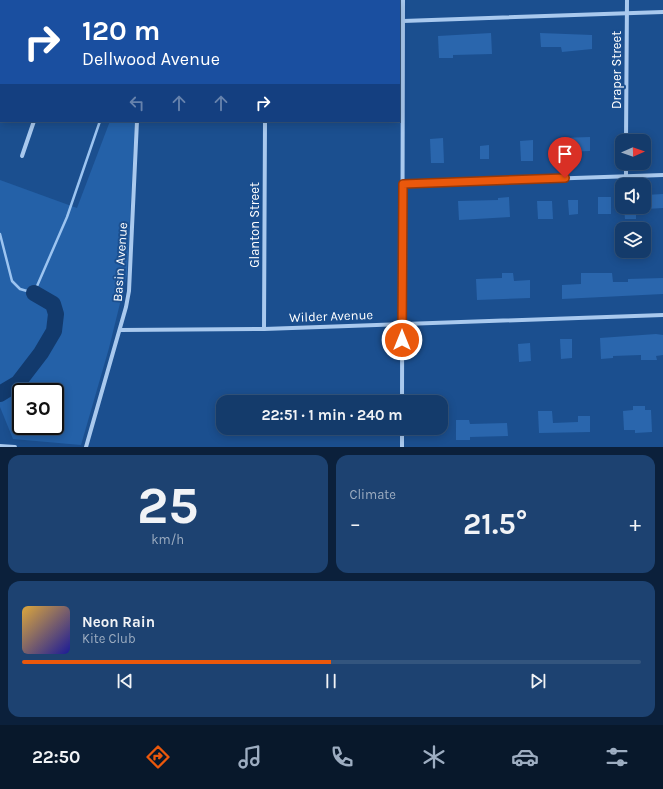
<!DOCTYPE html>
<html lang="en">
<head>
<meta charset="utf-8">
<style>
	body { margin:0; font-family:Karla,sans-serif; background:#1d4271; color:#f1f3f6; height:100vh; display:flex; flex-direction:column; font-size:15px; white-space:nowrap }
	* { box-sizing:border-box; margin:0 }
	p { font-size:13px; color:#9dadc1 }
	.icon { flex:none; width:22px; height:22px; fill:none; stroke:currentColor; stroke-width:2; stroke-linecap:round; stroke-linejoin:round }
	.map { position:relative; height:447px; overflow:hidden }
	.panel { display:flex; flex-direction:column; gap:8px; padding:8px; background:#0b203b; flex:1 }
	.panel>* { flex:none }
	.guide { position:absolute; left:0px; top:0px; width:400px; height:122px; box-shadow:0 2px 10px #0003,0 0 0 1px #33557e; background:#1a4fa0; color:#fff; overflow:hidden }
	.needle { width:26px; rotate:88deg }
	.tools { position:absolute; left:615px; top:134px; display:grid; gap:8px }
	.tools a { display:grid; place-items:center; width:36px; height:36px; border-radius:8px; background:#143b6b; box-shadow:0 2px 10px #0003,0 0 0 1px #33557e; font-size:20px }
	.speed { position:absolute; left:12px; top:383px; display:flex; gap:8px; font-size:20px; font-weight:700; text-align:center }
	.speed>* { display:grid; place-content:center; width:52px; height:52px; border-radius:50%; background:#143b6b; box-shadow:0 2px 10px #0003,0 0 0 1px #33557e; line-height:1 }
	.speed .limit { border:2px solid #111; border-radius:6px; background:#fff; color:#111 }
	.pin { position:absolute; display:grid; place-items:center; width:34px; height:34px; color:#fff; margin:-41px -17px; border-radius:50% 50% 50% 0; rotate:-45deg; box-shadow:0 0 4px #0007 }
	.pin .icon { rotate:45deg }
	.me { position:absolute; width:44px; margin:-22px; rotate:0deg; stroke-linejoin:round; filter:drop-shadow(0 0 3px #0008) }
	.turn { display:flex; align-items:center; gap:14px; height:84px; padding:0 16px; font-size:18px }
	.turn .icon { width:52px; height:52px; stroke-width:2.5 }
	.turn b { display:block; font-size:28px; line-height:34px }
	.lanes { display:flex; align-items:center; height:38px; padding:0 16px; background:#0003; justify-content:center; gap:20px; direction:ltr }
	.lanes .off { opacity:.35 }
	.big { font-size:30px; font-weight:700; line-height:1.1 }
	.panel .card { flex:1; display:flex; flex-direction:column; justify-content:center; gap:6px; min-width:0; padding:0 14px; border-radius:12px; background:#1d4271 }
	.panel .dial { align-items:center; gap:0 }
	.dial b { font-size:52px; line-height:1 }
	.song { display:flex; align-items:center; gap:12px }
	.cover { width:48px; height:48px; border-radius:6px; background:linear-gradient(135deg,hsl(40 70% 55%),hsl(240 70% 35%)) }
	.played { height:4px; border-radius:2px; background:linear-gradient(90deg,#ea580c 50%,#33557e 50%) }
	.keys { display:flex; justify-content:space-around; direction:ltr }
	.heat { display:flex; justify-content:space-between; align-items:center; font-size:22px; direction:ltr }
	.panel .tiles { flex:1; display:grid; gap:8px; grid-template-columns:1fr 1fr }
	.card:last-child { grid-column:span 2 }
	.trip { position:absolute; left:216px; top:395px; width:232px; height:40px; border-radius:12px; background:#143b6b; box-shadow:0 2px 10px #0003,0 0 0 1px #33557e; font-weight:700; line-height:40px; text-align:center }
	.tabs { display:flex; height:64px; justify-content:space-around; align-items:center; background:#08182b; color:#9dadc1 }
	.tabs .icon { width:28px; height:28px }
	.tabs .current { color:#ea580c }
	.tabs b { font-size:18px; color:#f1f3f6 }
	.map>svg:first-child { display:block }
</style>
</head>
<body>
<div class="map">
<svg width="663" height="447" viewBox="0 0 663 447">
	<rect width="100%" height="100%" fill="#1b4f8f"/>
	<!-- green -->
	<g fill="#2461a8" fill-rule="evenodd">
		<polygon points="0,0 18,0 1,1 0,53"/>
		<path d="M110 121H135L127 275 109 348 81 445 13 439 0 407V180L77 208ZM21 392H55V426H21Z"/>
	</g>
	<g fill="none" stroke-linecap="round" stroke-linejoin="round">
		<!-- stream -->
		<g stroke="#9cc4f0" stroke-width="2.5">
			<polyline points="155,1 156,0"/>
			<polyline points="0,234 12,281 20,289 34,293 67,217 100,121"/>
		</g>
		<!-- river -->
		<polyline stroke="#123a6d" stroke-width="16" points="0,394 18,383 41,353 54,331 56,314 53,304 34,293"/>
	</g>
	<!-- building -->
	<g fill="#2a66ad">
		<polygon points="491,33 492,54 453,55 453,58 439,58 438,36"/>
		<polygon points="540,33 592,35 592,49 562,52 561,47 541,47"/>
		<polygon points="590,137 590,151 561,152 560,138"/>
		<polygon points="443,138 444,163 431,163 430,139"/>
		<polygon points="533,140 533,161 521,161 520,141"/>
		<polygon points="489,145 489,159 480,159 480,146"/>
		<polygon points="663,194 663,208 646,209 645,195"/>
		<polygon points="509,197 510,217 459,220 458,201 498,200 498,198"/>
		<rect x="598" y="197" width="13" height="17"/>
		<polygon points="568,200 578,200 578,214 569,215"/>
		<polygon points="537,201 552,201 553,219 538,219"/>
		<polygon points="624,207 636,207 636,219 625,219"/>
		<polygon points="502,273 513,273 514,281 530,280 530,298 477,300 476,279 502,278"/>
		<polygon points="581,273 612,273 613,282 628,282 628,279 663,278 663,294 562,299 562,285 581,284"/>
		<polygon points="656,334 663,335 663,355 656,356 657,360 641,360 641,355 613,356 613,358 601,359 600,338"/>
		<polygon points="560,339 572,339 572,358 561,359"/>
		<polygon points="530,343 531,361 519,362 518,344"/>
		<polygon points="633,406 645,406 645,410 651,410 652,432 635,433 635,430 624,430 623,411 633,410"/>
		<polygon points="538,411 552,411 553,423 578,422 578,416 590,416 590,432 539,433"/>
		<polygon points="456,420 469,420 470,424 507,423 508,436 470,437 470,440 456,440"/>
	</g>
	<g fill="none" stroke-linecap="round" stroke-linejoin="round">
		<!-- minor -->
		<g stroke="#a9c9ee" stroke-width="4">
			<polyline points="78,1 78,0"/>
			<polyline points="265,1 265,0"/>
			<polyline points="403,21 663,12"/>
			<polyline points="626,141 627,0"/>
			<polyline points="22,156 34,121"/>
			<polyline points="626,176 626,163"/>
			<polyline points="403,184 663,175"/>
			<polyline points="264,329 265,121"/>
			<polyline points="120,330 264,329 663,315"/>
			<polyline points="402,402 403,0"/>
			<polyline points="0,446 15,447"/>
			<polyline points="86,447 126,307 129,291 137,121"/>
			<polyline points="402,447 402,428"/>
		</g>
	</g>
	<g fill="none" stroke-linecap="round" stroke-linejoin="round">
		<!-- route casing -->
		<g stroke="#983908" stroke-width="10">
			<polyline id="route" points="402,340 403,184 565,178"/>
		</g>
		<!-- route -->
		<use href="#route" stroke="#ea580c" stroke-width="7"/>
	</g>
	<g text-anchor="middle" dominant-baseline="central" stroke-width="4" stroke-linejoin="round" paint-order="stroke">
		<!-- street labels -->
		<g font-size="13" fill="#fff" stroke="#1b4f8f">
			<text transform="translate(616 70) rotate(-90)">Draper Street</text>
			<text transform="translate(254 225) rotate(-90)">Glanton Street</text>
			<text transform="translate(120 262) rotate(-86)">Basin Avenue</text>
			<text transform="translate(331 316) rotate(-2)">Wilder Avenue</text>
		</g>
	</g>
</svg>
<div class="tools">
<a><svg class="needle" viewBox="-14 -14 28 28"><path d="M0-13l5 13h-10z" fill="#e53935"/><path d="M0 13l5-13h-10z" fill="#9dadc1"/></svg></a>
<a><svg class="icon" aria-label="sound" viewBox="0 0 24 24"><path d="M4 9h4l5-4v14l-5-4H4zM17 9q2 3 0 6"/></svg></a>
<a><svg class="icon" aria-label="layers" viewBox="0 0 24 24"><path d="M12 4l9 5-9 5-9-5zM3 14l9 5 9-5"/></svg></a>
</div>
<div class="speed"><div class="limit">30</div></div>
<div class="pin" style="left:565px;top:178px;background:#d93025"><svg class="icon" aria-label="arrive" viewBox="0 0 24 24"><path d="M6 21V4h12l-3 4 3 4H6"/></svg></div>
<svg class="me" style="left:402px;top:340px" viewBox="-20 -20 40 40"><circle r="17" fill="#ea580c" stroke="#fff" stroke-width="3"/><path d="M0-11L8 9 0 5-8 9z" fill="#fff"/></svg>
<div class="trip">22:51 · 1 min · 240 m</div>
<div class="guide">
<div class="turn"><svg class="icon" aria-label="right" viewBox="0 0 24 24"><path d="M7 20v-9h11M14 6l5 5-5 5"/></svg><div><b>120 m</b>Dellwood Avenue</div></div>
<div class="lanes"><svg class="icon off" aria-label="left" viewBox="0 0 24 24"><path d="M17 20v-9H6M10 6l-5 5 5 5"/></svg><svg class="icon off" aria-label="ahead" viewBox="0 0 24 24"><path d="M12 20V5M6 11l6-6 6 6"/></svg><svg class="icon off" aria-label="ahead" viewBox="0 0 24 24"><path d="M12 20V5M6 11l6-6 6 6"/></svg><svg class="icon" aria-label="right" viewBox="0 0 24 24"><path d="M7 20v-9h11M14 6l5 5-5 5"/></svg></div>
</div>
</div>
<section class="panel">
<div class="tiles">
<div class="card dial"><b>25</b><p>km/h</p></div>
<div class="card"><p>Climate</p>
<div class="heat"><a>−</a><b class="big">21.5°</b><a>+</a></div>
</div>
<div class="card">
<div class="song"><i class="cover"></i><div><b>Neon Rain</b><p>Kite Club</p></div></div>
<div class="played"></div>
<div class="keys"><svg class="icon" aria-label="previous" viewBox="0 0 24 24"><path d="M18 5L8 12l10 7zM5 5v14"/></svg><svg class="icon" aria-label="pause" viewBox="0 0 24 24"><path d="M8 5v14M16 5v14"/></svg><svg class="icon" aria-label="next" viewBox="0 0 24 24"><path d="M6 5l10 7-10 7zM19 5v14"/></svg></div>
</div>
</div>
</section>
<nav class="tabs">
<b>22:50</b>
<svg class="icon current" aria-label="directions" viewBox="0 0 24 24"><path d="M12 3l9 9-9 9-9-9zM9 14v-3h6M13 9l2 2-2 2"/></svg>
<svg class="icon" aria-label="music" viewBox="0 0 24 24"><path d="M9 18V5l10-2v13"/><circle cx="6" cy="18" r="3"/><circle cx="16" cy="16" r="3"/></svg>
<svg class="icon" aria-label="phone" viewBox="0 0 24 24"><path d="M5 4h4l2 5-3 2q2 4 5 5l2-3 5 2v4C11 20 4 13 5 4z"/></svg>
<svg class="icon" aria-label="climate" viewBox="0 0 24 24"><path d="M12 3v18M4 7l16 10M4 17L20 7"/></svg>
<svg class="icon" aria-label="car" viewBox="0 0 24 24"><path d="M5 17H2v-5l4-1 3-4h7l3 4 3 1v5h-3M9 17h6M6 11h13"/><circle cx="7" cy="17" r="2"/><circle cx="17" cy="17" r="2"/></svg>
<svg class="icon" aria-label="filters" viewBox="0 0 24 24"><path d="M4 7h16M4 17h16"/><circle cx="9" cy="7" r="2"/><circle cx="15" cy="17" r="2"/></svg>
</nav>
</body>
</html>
